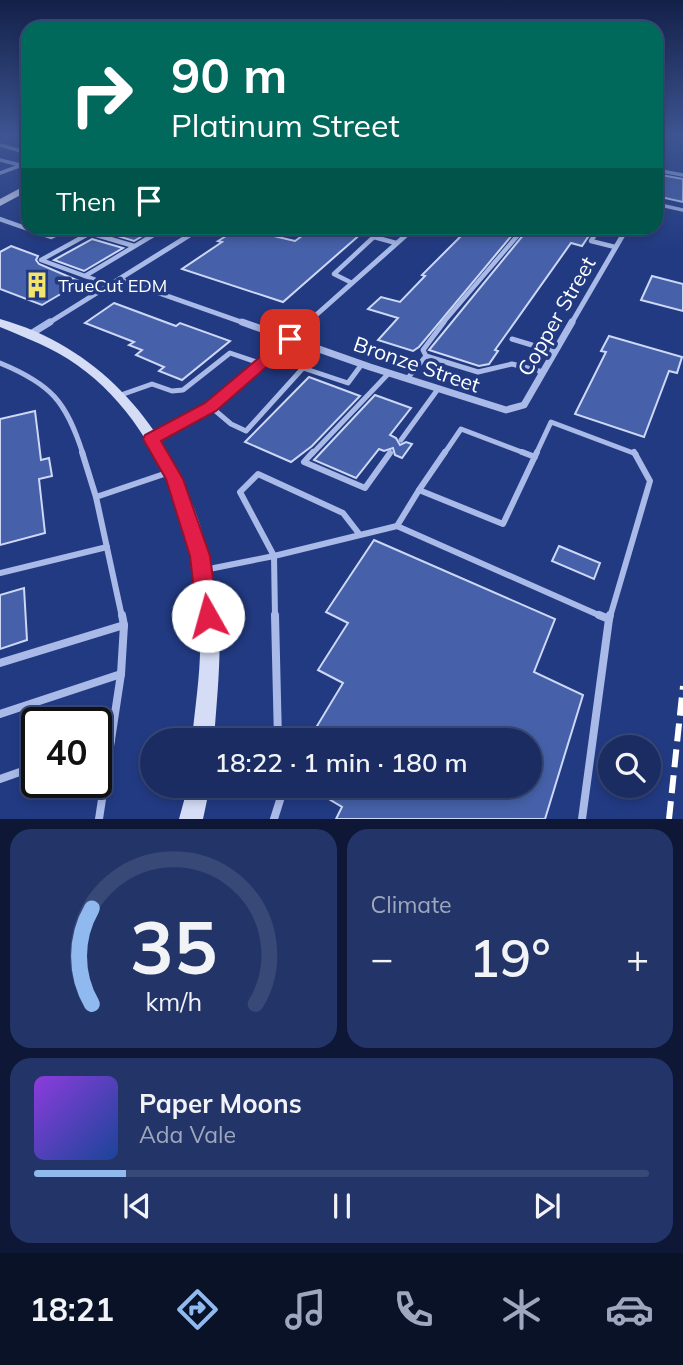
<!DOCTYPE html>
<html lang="en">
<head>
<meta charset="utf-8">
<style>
	body { margin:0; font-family:Mulish,sans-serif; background:#233468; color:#f1f3f6; height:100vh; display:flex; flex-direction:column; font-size:26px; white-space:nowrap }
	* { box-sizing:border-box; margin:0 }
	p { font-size:23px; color:#9fa7be }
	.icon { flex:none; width:38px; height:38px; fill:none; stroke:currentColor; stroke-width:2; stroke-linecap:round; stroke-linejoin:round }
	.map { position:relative; height:819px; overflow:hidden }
	.sheet { display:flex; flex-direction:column; gap:10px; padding:10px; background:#0e1836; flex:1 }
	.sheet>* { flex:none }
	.top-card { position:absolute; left:21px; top:21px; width:642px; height:214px; border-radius:21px; box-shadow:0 4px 10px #0003,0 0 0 2px #384877; background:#00695c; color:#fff; overflow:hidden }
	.tools { position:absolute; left:598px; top:735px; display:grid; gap:14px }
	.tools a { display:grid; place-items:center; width:63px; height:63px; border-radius:50%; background:#1a2c62; box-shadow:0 4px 10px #0003,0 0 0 2px #384877; font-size:35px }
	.speed { position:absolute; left:21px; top:707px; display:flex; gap:14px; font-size:35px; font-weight:700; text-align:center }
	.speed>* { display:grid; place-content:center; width:91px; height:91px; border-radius:50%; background:#1a2c62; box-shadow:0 4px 10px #0003,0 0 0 2px #384877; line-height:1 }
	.speed .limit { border:4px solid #111; border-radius:10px; background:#fff; color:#111 }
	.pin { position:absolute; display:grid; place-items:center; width:60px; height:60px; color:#fff; margin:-30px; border-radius:14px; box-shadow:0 4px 10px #0006 }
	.me { position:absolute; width:77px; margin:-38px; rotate:353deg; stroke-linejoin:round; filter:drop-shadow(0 0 5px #0008) }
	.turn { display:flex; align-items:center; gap:24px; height:147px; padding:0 35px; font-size:32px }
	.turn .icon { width:91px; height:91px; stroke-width:2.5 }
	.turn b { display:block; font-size:49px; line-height:60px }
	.then { display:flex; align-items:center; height:66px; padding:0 35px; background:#0003; gap:14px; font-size:26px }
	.big { font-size:52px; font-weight:600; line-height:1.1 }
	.sheet .widget { flex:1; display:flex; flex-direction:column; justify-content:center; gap:10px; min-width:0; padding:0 24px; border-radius:21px; background:#233468 }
	.sheet .dial { align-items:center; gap:0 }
	.dial svg { height:182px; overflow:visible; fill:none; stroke:#384877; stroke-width:7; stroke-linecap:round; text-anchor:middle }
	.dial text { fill:#f1f3f6; stroke:none }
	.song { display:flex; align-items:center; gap:21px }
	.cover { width:84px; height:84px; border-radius:10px; background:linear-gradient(135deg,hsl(270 70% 55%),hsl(220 70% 35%)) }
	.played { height:7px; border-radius:4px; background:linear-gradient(90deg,#90b9f0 15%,#384877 15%) }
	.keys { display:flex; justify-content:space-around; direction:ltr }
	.heat { display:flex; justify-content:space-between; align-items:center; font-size:38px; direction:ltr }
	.sheet .tiles { flex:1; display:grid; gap:10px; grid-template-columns:1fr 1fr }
	.widget:last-child { grid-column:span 2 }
	.trip { position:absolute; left:140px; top:728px; width:402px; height:70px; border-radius:35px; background:#1a2c62; box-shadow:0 4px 10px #0003,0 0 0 2px #384877; font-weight:600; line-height:70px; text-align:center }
	.dock { display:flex; height:112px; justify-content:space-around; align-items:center; background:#0a1227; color:#9fa7be }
	.dock .icon { width:49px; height:49px }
	.dock .current { color:#90b9f0 }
	.dock b { font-size:32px; color:#f1f3f6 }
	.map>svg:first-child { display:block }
</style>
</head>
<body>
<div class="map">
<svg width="683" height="819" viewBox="0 0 683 819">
	<rect width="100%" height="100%" fill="#223a82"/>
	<!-- building -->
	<g fill="#4661a9" stroke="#cdd8f6" stroke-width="2">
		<polygon points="656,174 683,179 683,202 656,196"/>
		<polygon points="112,228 156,228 134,241 104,232"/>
		<polygon points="239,228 295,241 313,228 344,228 363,232 283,302 182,269 222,242 218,241"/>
		<polygon points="469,228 518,228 419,347 413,351 378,340 398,318 368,309 381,297 400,302 425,276 422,275"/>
		<polygon points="529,228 594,228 582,246 571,243 495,350 498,351 489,364 479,366 429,350"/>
		<polygon points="92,239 123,248 84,271 54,260"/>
		<polygon points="11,246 38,256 36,260 39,264 81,282 42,305 0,289 0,252"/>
		<polygon points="652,276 683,284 683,311 641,300"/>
		<polygon points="114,303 176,326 180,323 230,341 182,380 159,371 164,367 136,355 142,350 129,345 134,342 85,323"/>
		<polygon points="609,336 682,357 677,373 669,371 644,437 575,414 606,352 601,351"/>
		<polygon points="309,377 360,396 312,446 291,462 245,442"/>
		<polygon points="375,395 411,408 390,435 396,438 400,445 406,442 412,444 402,458 395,455 393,448 384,451 379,449 356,478 314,460"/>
		<polygon points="35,411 41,460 49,458 52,476 39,479 45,533 0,545 0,419"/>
		<polygon points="374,540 555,619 534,672 583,695 545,819 336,819 342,807 307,786 530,786 530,740 343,740 317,726 343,683 318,670 348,623 326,612"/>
		<polygon points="559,546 600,563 594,579 552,561"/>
		<polygon points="24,588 27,640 0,649 0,595"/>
	</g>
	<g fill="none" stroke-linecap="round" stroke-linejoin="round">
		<!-- lane-far4 -->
		<g stroke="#a9bae8" stroke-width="3.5">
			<polyline points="24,136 28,137"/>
			<polyline points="0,145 28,153"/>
			<polyline points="0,160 28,167"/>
			<polyline points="656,170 683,175"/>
			<polyline points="0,173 19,166"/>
			<polyline points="656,204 683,210"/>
			<polyline points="0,219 3,220"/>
		</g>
		<!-- lane-far3 -->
		<g stroke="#a9bae8" stroke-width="4.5">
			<polyline points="0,219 51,237 69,228"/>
			<polyline points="385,228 407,233"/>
			<polyline points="424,228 441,231 448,228"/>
			<polyline points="599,228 591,241 615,247"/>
			<polyline points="374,237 396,243"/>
			<polyline points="85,276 41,260 90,233 134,246"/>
			<polyline points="352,283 334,274 378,233 377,228"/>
			<polyline points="110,285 85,276 165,228"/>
			<polyline points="442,324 524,228"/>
		</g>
		<!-- lane-far2 -->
		<g stroke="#a9bae8" stroke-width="5">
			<polyline points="512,339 555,352"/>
			<polyline points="426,356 423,350 444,322"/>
			<path d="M0 363C51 384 66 401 83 454"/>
			<polyline points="407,379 426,356 478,372 512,364 543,372"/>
			<polyline points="118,396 152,384 172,391 183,390 230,353 262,364"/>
			<polyline points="211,407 231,424 246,431 303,368 348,383 362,364"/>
			<polyline points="401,440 438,389"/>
			<polyline points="312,454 389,373"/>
			<polyline points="444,454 461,429 527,454"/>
			<polyline points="536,454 551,422 636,454"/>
		</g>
		<!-- lane-far1 -->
		<g stroke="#a9bae8" stroke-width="6">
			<polyline points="82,452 96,497"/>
			<polyline points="313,452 304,462 365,488 390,453"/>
			<polyline points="522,452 535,457"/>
			<polyline points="419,490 445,452"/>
			<polyline points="397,526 419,490 503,524 537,452"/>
			<polyline points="360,535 343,513 258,474 240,492 274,556 397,526 603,617"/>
			<polyline points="204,570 274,556 275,617"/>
			<polyline points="0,573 107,547"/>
			<polyline points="122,617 96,497 167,473"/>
			<polyline points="610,617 650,481 634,452"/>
		</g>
		<!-- lane -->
		<g stroke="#a9bae8" stroke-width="8">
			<polyline points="275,615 278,740"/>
			<polyline points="609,619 610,615"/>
			<polyline points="0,663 124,625"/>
			<polyline points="0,714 121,674"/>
			<polyline points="96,745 111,740"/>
			<polyline points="0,779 37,766"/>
			<polyline points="99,819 121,674 124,625 122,615"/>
			<polyline points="274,819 280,800 279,786"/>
			<polyline points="582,819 609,619 599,615"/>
		</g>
		<!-- street-far1 -->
		<g stroke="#a9bae8" stroke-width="5">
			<polyline points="119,279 247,324"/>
			<polyline points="47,324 201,228"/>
			<polyline points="306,324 414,228"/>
			<polyline points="571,324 627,228"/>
		</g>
		<!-- street -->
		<g stroke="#a9bae8" stroke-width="7">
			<polyline points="242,322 370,367 506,410 524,405 572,322"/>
			<polyline points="29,335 50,322"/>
			<polyline points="151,439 199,416 222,399 308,322"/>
		</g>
		<!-- secondary -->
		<g fill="#d4dcf6" fill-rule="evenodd">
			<polygon points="28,184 28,191 0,206 0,199"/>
			<path d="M0 319C129 355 201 475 217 602 223 648 217 694 214 740H192C195 706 201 672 200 639 198 539 162 425 77 365 54 348 26 338 0 327Z"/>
			<polygon points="188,786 210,786 203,819 179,819"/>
		</g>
		<!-- rail -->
		<polyline stroke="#fff" stroke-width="6" stroke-dasharray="18 8" stroke-linecap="butt" points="669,819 683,686"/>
	</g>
	<!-- sky -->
	<linearGradient id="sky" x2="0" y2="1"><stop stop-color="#132048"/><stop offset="0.54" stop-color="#3e5592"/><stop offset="1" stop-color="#3e5592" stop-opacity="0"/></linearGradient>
	<rect width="683" height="251" fill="url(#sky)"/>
	<!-- route -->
	<polygon fill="#e11d48" stroke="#92132f" stroke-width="2" points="290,335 295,336 295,342 216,411 161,441 183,479 210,556 218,616 215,622 208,625 200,622 197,616 190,556 166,479 143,439 145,435 205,403 285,336"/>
	<!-- icons -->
	<defs>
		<g id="building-bare" transform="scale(2.1)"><path d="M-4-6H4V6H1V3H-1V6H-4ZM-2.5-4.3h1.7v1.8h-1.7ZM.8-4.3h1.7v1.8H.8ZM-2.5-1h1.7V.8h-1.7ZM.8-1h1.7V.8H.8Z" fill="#f3e56c" stroke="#223a82" stroke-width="2.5" paint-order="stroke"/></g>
	</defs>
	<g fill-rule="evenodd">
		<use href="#building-bare" x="37" y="285"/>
	</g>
	<g text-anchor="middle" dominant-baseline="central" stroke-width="7" stroke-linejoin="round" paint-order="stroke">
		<!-- far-poi labels -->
		<g font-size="18" fill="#fff" stroke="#223a82" text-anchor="start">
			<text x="58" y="285">TrueCut EDM</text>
		</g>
		<!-- street labels -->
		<g font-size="21" fill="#fff" stroke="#223a82">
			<text transform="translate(556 316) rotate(-60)">Copper Street</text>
			<text transform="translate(417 364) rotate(19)">Bronze Street</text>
		</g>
	</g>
</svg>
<div class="tools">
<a><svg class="icon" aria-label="search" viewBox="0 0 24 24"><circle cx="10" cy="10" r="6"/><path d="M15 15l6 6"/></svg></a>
</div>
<div class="speed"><div class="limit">40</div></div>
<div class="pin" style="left:290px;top:339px;background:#d93025"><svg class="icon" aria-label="arrive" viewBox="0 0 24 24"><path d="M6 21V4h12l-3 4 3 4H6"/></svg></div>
<svg class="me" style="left:208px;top:616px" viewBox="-20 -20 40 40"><circle r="19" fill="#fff"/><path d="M0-13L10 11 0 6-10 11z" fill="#e11d48"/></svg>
<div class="trip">18:22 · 1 min · 180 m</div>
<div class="top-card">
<div class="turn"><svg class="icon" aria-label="right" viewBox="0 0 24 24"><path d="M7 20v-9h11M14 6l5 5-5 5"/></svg><div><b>90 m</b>Platinum Street</div></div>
<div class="then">Then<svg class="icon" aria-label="arrive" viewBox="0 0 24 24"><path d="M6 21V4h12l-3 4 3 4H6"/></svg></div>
</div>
</div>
<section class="sheet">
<div class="tiles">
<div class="widget dial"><svg viewBox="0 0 100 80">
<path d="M14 69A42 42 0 1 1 86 69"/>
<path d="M14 69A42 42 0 0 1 14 27" stroke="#90b9f0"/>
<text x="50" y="56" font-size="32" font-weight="700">35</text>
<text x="50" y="72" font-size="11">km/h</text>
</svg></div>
<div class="widget"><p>Climate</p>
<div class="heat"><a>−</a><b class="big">19°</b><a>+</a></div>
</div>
<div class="widget">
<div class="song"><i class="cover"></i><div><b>Paper Moons</b><p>Ada Vale</p></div></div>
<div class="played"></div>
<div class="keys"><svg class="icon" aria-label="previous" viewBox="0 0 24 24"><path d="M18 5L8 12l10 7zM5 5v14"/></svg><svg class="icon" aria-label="pause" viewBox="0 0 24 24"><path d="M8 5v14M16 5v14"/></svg><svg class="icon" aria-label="next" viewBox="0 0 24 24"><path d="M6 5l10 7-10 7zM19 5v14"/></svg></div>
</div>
</div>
</section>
<nav class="dock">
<b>18:21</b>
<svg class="icon current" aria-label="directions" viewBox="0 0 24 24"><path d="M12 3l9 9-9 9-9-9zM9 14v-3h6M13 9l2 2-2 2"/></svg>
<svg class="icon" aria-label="music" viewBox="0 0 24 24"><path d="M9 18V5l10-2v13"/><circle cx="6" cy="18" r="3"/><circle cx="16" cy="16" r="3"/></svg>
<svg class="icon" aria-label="phone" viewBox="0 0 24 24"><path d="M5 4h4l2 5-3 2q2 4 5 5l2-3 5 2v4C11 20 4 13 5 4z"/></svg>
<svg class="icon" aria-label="climate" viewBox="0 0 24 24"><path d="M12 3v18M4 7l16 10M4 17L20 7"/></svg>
<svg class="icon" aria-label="car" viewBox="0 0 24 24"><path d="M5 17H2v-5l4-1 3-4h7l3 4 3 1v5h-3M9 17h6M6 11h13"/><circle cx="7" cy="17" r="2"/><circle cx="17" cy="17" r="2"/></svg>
</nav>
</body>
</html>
